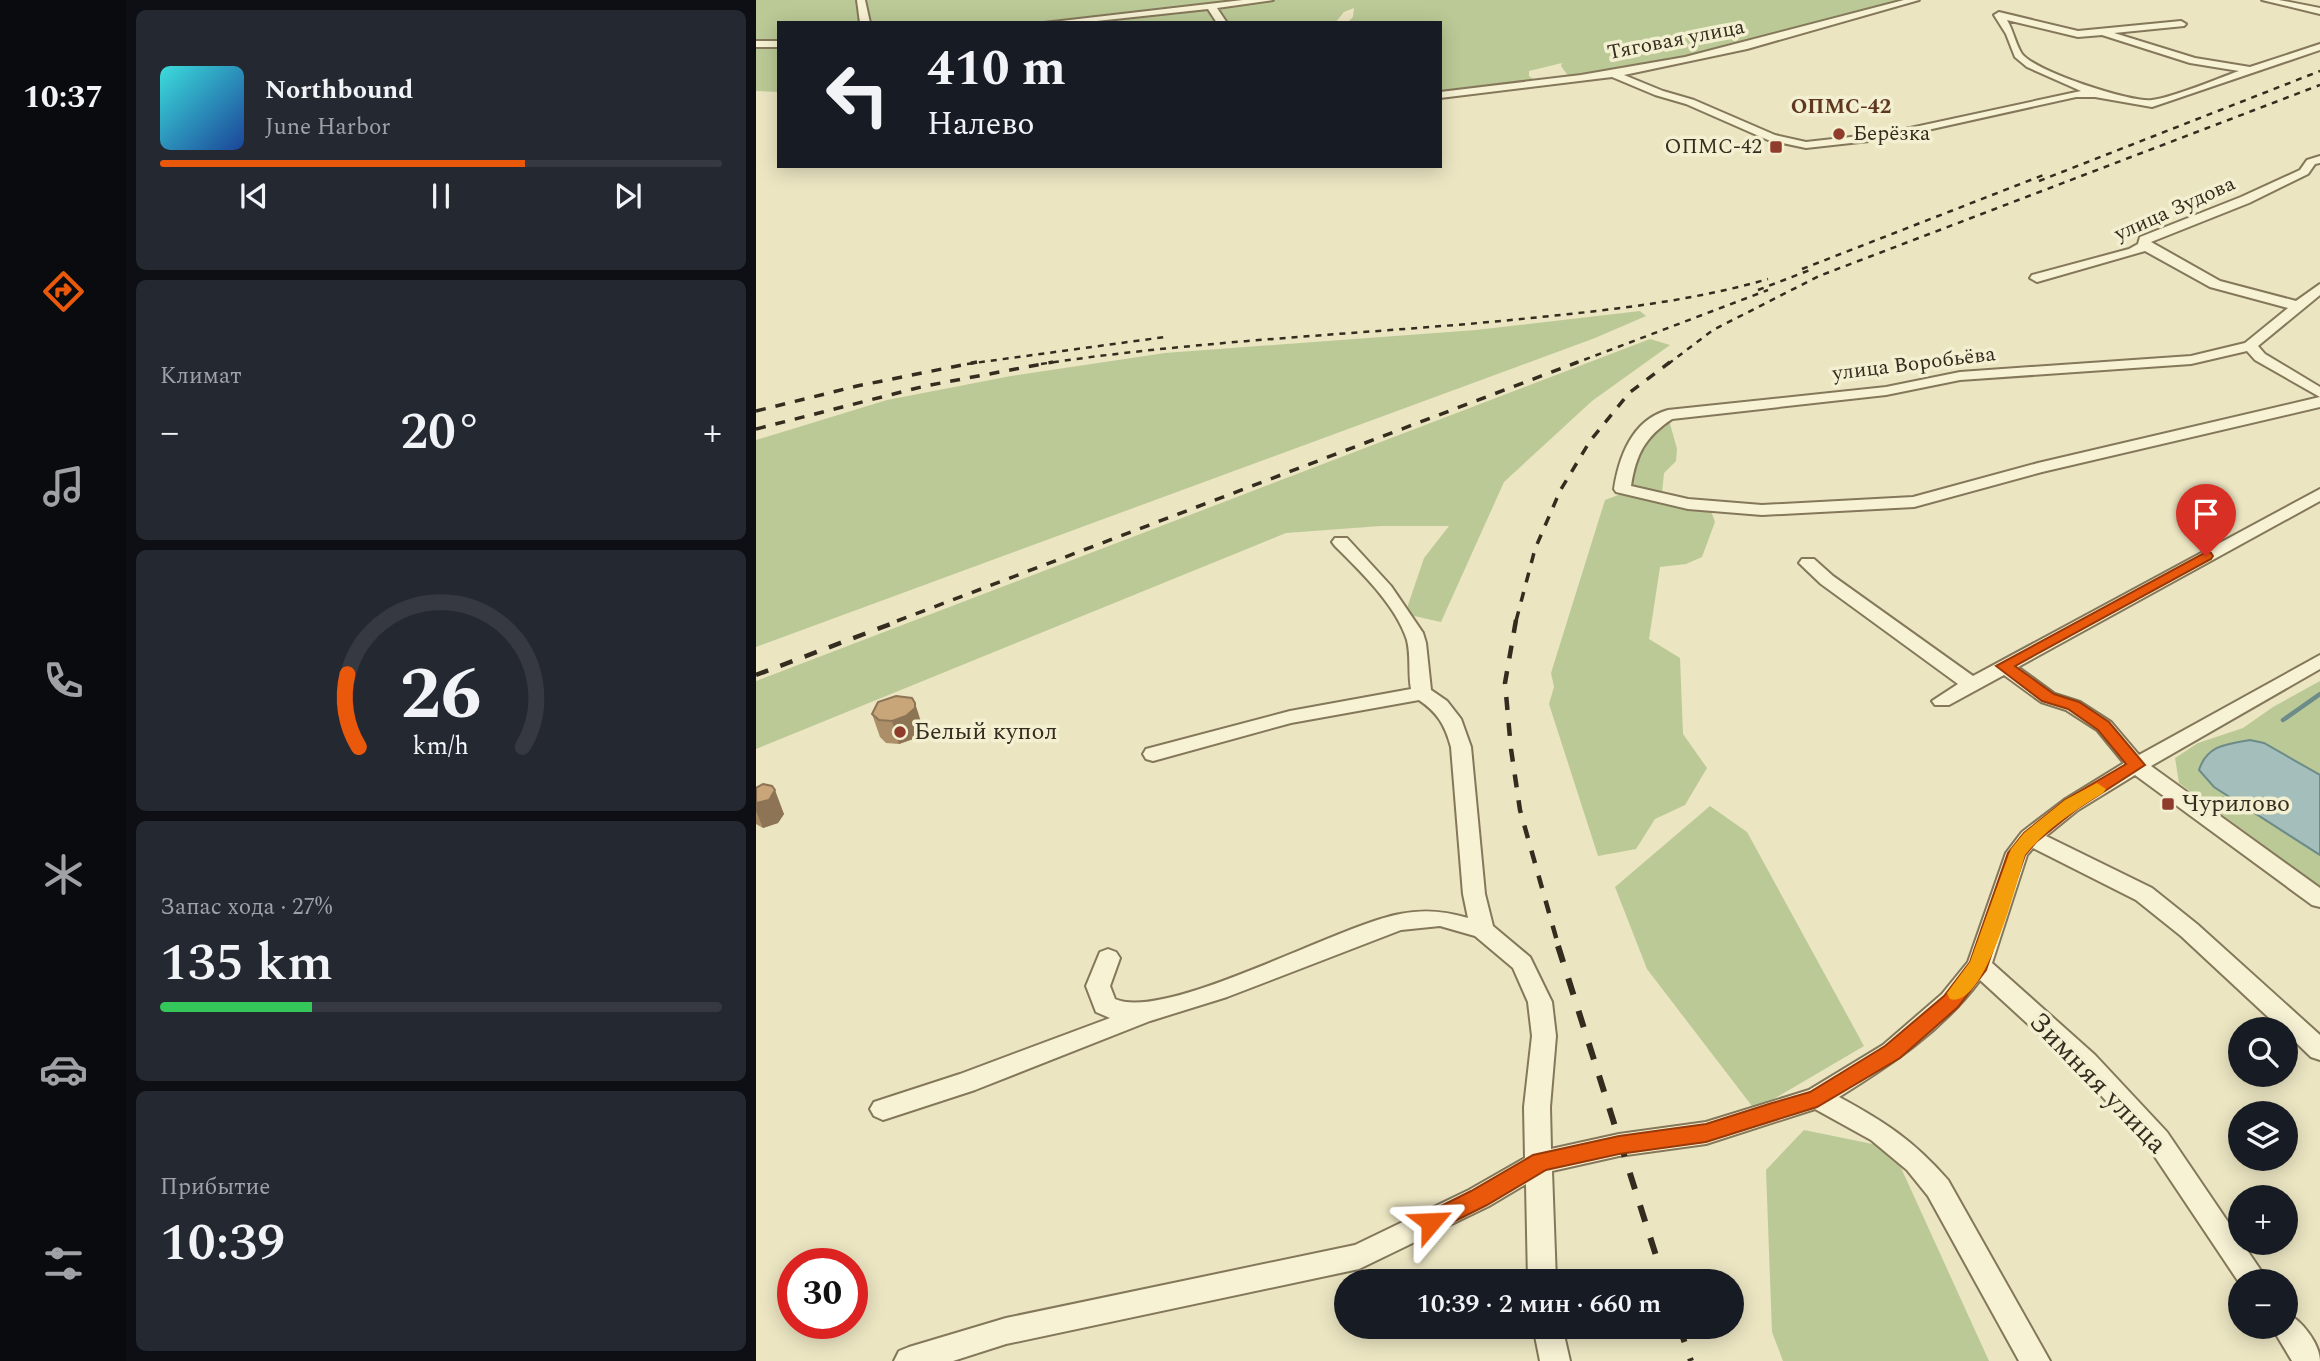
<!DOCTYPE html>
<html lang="ru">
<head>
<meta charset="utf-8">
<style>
	body { margin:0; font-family:Spectral,serif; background:#242831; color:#f1f3f6; height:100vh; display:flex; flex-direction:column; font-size:26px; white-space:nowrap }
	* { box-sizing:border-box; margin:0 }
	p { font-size:23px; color:#9ea1a6 }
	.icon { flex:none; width:38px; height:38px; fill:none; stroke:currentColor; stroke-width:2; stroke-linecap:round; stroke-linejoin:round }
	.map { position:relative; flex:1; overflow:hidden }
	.side { display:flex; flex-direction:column; gap:10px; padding:10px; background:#0d0f14; width:630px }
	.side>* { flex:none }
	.guide { position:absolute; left:21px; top:21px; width:665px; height:147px; border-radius:0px; box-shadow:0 4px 18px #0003; background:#171b24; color:#f1f3f6; overflow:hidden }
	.controls { position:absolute; left:1472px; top:1017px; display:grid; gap:14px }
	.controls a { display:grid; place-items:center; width:70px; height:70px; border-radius:50%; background:#171b24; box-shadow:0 4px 18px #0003; font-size:35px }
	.speed { position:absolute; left:21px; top:1248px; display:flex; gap:14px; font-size:35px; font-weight:700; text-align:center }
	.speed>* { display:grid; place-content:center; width:91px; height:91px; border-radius:50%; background:#171b24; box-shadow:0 4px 18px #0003; line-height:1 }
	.speed .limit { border:10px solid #d22; background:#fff; color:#111 }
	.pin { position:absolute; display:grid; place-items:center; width:60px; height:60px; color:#fff; margin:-72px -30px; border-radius:50% 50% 50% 0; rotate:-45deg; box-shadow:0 0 7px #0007 }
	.pin .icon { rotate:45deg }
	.me { position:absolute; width:77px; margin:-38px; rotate:64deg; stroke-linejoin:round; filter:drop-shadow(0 0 5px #0008) }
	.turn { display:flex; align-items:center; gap:24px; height:147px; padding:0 35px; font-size:32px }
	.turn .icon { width:91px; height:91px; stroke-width:2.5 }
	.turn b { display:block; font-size:49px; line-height:60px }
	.big { font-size:52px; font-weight:600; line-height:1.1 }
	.side .widget { flex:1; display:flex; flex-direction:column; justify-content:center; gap:10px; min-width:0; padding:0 24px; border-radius:10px; background:#242831 }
	.side .dial { align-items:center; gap:0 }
	.dial svg { height:182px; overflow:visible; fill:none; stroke:#363941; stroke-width:7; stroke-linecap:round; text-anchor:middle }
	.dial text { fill:#f1f3f6; stroke:none }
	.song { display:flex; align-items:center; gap:21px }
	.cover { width:84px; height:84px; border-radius:10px; background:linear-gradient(135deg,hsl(180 70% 55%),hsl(220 70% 35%)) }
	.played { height:7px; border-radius:4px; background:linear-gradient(90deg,#ea580c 65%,#363941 65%) }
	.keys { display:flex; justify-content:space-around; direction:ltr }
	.heat { display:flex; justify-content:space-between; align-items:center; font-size:38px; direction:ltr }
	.charge { height:10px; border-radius:5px; background:linear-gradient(90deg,#34c759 27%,#363941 0) }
	.trip { position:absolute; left:578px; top:1269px; width:410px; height:70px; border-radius:35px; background:#171b24; box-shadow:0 4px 18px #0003; font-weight:600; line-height:70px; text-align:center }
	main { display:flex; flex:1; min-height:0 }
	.tab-bar { display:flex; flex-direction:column; width:126px; justify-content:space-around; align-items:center; background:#090b0e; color:#9ea1a6 }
	.tab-bar .icon { width:49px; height:49px }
	.tab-bar .on { color:#ea580c }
	.tab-bar b { font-size:32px; color:#f1f3f6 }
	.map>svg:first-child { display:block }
</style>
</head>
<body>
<main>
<nav class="tab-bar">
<b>10:37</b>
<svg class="icon on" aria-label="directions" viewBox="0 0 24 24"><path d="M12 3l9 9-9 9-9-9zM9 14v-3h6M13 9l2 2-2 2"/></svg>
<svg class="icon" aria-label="music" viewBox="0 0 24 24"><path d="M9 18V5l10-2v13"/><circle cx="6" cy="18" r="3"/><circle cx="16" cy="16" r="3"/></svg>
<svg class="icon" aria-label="phone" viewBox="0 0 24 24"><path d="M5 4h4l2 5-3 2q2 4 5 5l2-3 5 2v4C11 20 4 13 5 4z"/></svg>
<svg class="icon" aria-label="climate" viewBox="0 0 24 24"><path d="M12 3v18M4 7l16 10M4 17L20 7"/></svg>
<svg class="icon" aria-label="car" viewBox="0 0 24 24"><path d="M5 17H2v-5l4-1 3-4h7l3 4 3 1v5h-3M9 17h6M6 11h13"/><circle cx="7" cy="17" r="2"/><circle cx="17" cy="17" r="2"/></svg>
<svg class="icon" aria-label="filters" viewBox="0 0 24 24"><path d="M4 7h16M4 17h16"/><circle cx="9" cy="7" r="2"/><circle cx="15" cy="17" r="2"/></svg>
</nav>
<section class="side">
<div class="widget">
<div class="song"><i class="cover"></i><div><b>Northbound</b><p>June Harbor</p></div></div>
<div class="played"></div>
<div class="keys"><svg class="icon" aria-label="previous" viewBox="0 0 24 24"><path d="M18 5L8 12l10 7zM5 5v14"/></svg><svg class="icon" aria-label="pause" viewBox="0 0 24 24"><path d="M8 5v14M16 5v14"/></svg><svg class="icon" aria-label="next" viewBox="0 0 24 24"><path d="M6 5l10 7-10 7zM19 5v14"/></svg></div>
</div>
<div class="widget"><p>Климат</p>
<div class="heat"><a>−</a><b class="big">20°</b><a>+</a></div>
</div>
<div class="widget dial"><svg viewBox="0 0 100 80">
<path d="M14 69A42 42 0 1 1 86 69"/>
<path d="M14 69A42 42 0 0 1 9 37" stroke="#ea580c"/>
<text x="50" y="56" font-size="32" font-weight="700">26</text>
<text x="50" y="72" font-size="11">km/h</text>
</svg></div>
<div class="widget"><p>Запас хода · 27%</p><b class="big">135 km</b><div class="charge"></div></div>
<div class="widget"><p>Прибытие</p><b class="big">10:39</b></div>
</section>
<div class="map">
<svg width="1564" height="1361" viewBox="0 0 1564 1361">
	<rect width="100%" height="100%" fill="#ebe5c2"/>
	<!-- green -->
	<g fill="#bbc996">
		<polygon points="0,0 1144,0 965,51 813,77 805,66 806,63 773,71 773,76 780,81 684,93 684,23 591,23 597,17 598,8 588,12 579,23 23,23 23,92 0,91"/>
		<polygon points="884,311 890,316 839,338 0,647 0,440 131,400 255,376 409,353 720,330"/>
		<polygon points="894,339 914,345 836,401 748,482 685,622 649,614 668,558 693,526 625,526 530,533 0,749 0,681"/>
		<polygon points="913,420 921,449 920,461 908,473 905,503 955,511 959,522 946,557 930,564 904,567 893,639 924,658 927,734 951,768 929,805 899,819 880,849 842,856 793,704 798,687 795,673 849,500 873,491 879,443"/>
		<polygon points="1564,681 1564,887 1423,783 1419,758 1442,743 1487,728 1517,707"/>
		<polygon points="954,806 991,832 1108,1046 999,1110 891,969 859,887"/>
		<polygon points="1048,1130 1136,1148 1233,1361 1027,1361 1016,1332 1010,1170"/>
	</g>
	<!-- water -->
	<path fill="#a4bebb" stroke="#6c8b89" stroke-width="2" d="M1494 740 1508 743 1564 775V855L1458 787 1443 770C1451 745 1471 744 1494 740Z"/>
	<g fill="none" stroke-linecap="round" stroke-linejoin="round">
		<!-- stream -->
		<polyline stroke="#6c8b89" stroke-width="4.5" points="1527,720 1564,694"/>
		<!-- minor casing -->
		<g stroke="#84775a" stroke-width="4">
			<g id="minor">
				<polygon points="101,0 109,0 114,23 104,23"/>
				<polygon points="487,0 517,0 461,8 471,23 461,23 452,9 322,23 288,23"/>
				<path d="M1148 0H1163L991 49 868 75 907 91 938 100 1019 135 1050 142 1131 133 1325 91 1271 67 1259 57 1250 34 1238 15 1243 12 1322 31 1425 21 1430 24 1428 26 1358 33 1439 58 1494 67 1564 44V50L1396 107 1339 97H1320L1131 139 1050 148 1012 140 930 104 899 95 856 77 684 98V92L825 75 929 57ZM1251 20 1322 37 1346 35 1434 63 1483 71C1460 79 1419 97 1396 100 1375 103 1279 71 1266 54 1260 45 1257 30 1251 20Z"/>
				<polygon points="1506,0 1523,0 1564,8 1564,14"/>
				<rect x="0" y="41" width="23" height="6"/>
				<path d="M1564 156V163L1559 164 1552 174 1493 203 1395 242 1464 281 1540 301 1564 284V295L1502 346 1509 354 1564 387V397L1499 360 1491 351 1435 364 1204 380 1130 395 916 419C889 437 880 454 875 486L932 499 1006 505 1157 497 1282 463 1564 397V407L1286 472 1158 507 1006 515 932 509 860 492 858 489C863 457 876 420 912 410L1130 387 1204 372 1435 356 1489 343 1532 308 1454 287 1389 251 1281 282 1274 278 1276 275 1373 249 1382 244 1384 237 1485 197 1544 170 1551 160Z"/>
				<path d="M1564 489V501L1262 667 1299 694 1324 702 1355 722 1383 755 1564 655V669L1395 766 1564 888V907L1556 905 1379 775 1322 810 1290 836 1396 888 1441 924 1564 1035V1060L1555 1057 1530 1033V1029H1525L1425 936 1380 900 1277 848 1271 855 1236 963 1339 1055 1411 1132 1512 1281H1484V1284L1393 1148 1321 1069 1224 980C1186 1031 1136 1064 1083 1097 1129 1122 1157 1140 1192 1180L1294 1361H1263L1172 1196 1151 1170 1115 1140 1059 1109 950 1144 863 1156 796 1171 800 1281H772L770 1184 733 1206 603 1269 250 1344 197 1361H138L143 1351 153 1347 250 1318 599 1245 713 1190 769 1158 768 1107 776 1036 772 1002 757 968 719 936 684 926 645 930 471 997 394 1021 219 1090 127 1120 118 1116 114 1109 118 1102 204 1074 354 1018 340 1012 330 986 344 952 352 949 360 952 364 958 354 986 359 999C410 1022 582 925 644 914 668 909 689 911 712 918L707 894 695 747C689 725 682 713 663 700L535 723 397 761 390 759 387 754 390 749 534 711 655 689C652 673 655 656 651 640 640 605 604 571 579 546L576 542 579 538H591L635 586 667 633 670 643 675 690 691 701 705 719 715 747 729 894 737 926 774 957 796 1002 800 1036 794 1107 795 1149 863 1134 950 1122 1053 1090 1127 1045 1186 994 1212 962 1250 853 1266 832 1308 800 1368 763 1341 730 1310 710 1285 702 1248 675 1193 705H1179L1176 701 1202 684 1065 584 1043 563 1046 559H1058L1077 576 1217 676Z"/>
				<path d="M1530 1313C1545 1319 1564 1344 1564 1361H1536L1515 1326H1530Z"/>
				<polygon points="777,1326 806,1326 814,1361 784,1361"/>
			</g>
		</g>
		<!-- minor -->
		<use href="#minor" fill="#f7f2d4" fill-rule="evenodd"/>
		<!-- rail-far3 -->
		<g stroke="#342c1e" stroke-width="2.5" stroke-dasharray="6 6" stroke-linecap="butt">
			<polyline points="1283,181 1564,71"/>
			<polyline points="1046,269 1290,174"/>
			<polyline points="1002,290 1054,270"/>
			<polyline points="211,364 409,337"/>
			<path d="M285 364C438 341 591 335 745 321 834 312 926 304 1012 279"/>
			<polyline points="817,364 1012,290"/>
			<polyline points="912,364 957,330 1063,276 1564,85"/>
		</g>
		<!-- rail-far2 -->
		<g stroke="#342c1e" stroke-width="3.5" stroke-dasharray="10 10" stroke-linecap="butt">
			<polyline points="0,411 101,386 221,362"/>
			<polyline points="0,429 169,386 297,362"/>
			<polyline points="141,621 822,362"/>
			<polyline points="760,621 779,549 804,491 834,441 873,393 914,362"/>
		</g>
		<!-- rail-far1 -->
		<g stroke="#342c1e" stroke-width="4.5" stroke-dasharray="13 13" stroke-linecap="butt">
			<polyline points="760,620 749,683 755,749 764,810 803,948"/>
			<polyline points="0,675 145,620"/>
		</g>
		<!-- rail -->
		<g stroke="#342c1e" stroke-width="6" stroke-dasharray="17 17" stroke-linecap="butt">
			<polyline points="802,946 908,1281"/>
			<polyline points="923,1326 935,1361"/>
		</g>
	</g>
	<!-- wall -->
	<g fill="#ac8f68">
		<polygon points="116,714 166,725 165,731 157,739 143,744 130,743 124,737"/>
		<polygon points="0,788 28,814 22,823 7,828 0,824"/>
	</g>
	<!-- shaded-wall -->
	<g fill="#8c7455">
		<polygon points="159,703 166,725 165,731 157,739 143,744 136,721"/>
		<polygon points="19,790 28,814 22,823 7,828 0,811 0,803"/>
	</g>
	<!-- building -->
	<g fill="#c8a679" stroke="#8c7455" stroke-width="2">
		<polygon points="140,696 156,698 159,703 159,708 150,716 136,721 123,720 116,714 122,702"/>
		<polygon points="7,784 16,786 19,790 13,800 0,803 0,788"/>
	</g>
	<!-- route -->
	<polygon fill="#ea580c" stroke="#983908" stroke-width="2" points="1450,552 1455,553 1457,556 1455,559 1259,666 1298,694 1323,702 1353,722 1389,765 1321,809 1280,842 1269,855 1230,970 1202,1007 1144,1058 1061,1107 950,1142 863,1154 790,1170 731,1205 683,1229 675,1232 667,1229 663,1222 667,1215 715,1191 777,1155 863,1136 950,1124 1016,1103 1054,1092 1129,1046 1188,996 1214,962 1252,853 1268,833 1309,800 1370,764 1342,730 1312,709 1286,701 1240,666"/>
	<!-- slow -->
	<path fill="#f59e0b" d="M1341 783 1350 789 1347 793C1319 810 1290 829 1269 855 1261 882 1229 1010 1194 999L1191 993 1214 962 1255 849 1268 833 1309 800Z"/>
	<!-- markers -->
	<g fill="#903c2d" stroke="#f3efd1" stroke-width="2.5">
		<circle cx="1083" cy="134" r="7"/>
		<rect x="1013" y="140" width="14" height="14" rx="3.5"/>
		<circle cx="144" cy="732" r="7"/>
		<rect x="1405" y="797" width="14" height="14" rx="3.5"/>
	</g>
	<g text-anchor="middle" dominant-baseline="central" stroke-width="7" stroke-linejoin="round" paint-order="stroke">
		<!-- far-street labels -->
		<g font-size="21" fill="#342c1e" stroke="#f3efd1">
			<text transform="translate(920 40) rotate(-11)">Тяговая улица</text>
			<text transform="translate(1419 209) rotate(-24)">улица Зудова</text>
			<text transform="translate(1158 364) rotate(-7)">улица Воробьёва</text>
		</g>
		<!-- far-neighbourhood labels -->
		<g font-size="21" font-weight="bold" fill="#5f371f" stroke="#f3efd1">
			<text x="1085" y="107">ОПМС-42</text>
		</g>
		<!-- far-poi labels -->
		<g font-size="21" fill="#342c1e" stroke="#f3efd1" text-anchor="start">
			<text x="1097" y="134">Берёзка</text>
			<text x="1006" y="147" text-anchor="end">ОПМС-42</text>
		</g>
		<!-- poi labels -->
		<g font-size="24" fill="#342c1e" stroke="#f3efd1" text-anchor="start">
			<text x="158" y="732">Белый купол</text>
			<text x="1426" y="804">Чурилово</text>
		</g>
		<!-- near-street labels -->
		<g font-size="28" fill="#342c1e" stroke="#f3efd1">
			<text transform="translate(1342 1083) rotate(46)">Зимняя улица</text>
		</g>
	</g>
</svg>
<div class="controls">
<a><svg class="icon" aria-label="search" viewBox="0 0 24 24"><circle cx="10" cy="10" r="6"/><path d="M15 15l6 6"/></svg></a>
<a><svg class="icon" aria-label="layers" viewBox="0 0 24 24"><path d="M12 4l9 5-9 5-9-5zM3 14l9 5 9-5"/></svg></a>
<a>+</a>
<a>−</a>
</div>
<div class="speed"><div class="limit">30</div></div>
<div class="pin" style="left:1450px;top:556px;background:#d93025"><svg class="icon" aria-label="arrive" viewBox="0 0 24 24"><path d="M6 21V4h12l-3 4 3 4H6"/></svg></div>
<svg class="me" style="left:675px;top:1222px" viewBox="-20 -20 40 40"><path d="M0-17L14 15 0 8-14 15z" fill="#ea580c" stroke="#fff" stroke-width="4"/></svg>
<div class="trip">10:39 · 2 мин · 660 m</div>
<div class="guide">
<div class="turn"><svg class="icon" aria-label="left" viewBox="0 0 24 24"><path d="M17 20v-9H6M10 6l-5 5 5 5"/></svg><div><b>410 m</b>Налево</div></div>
</div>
</div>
</main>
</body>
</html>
